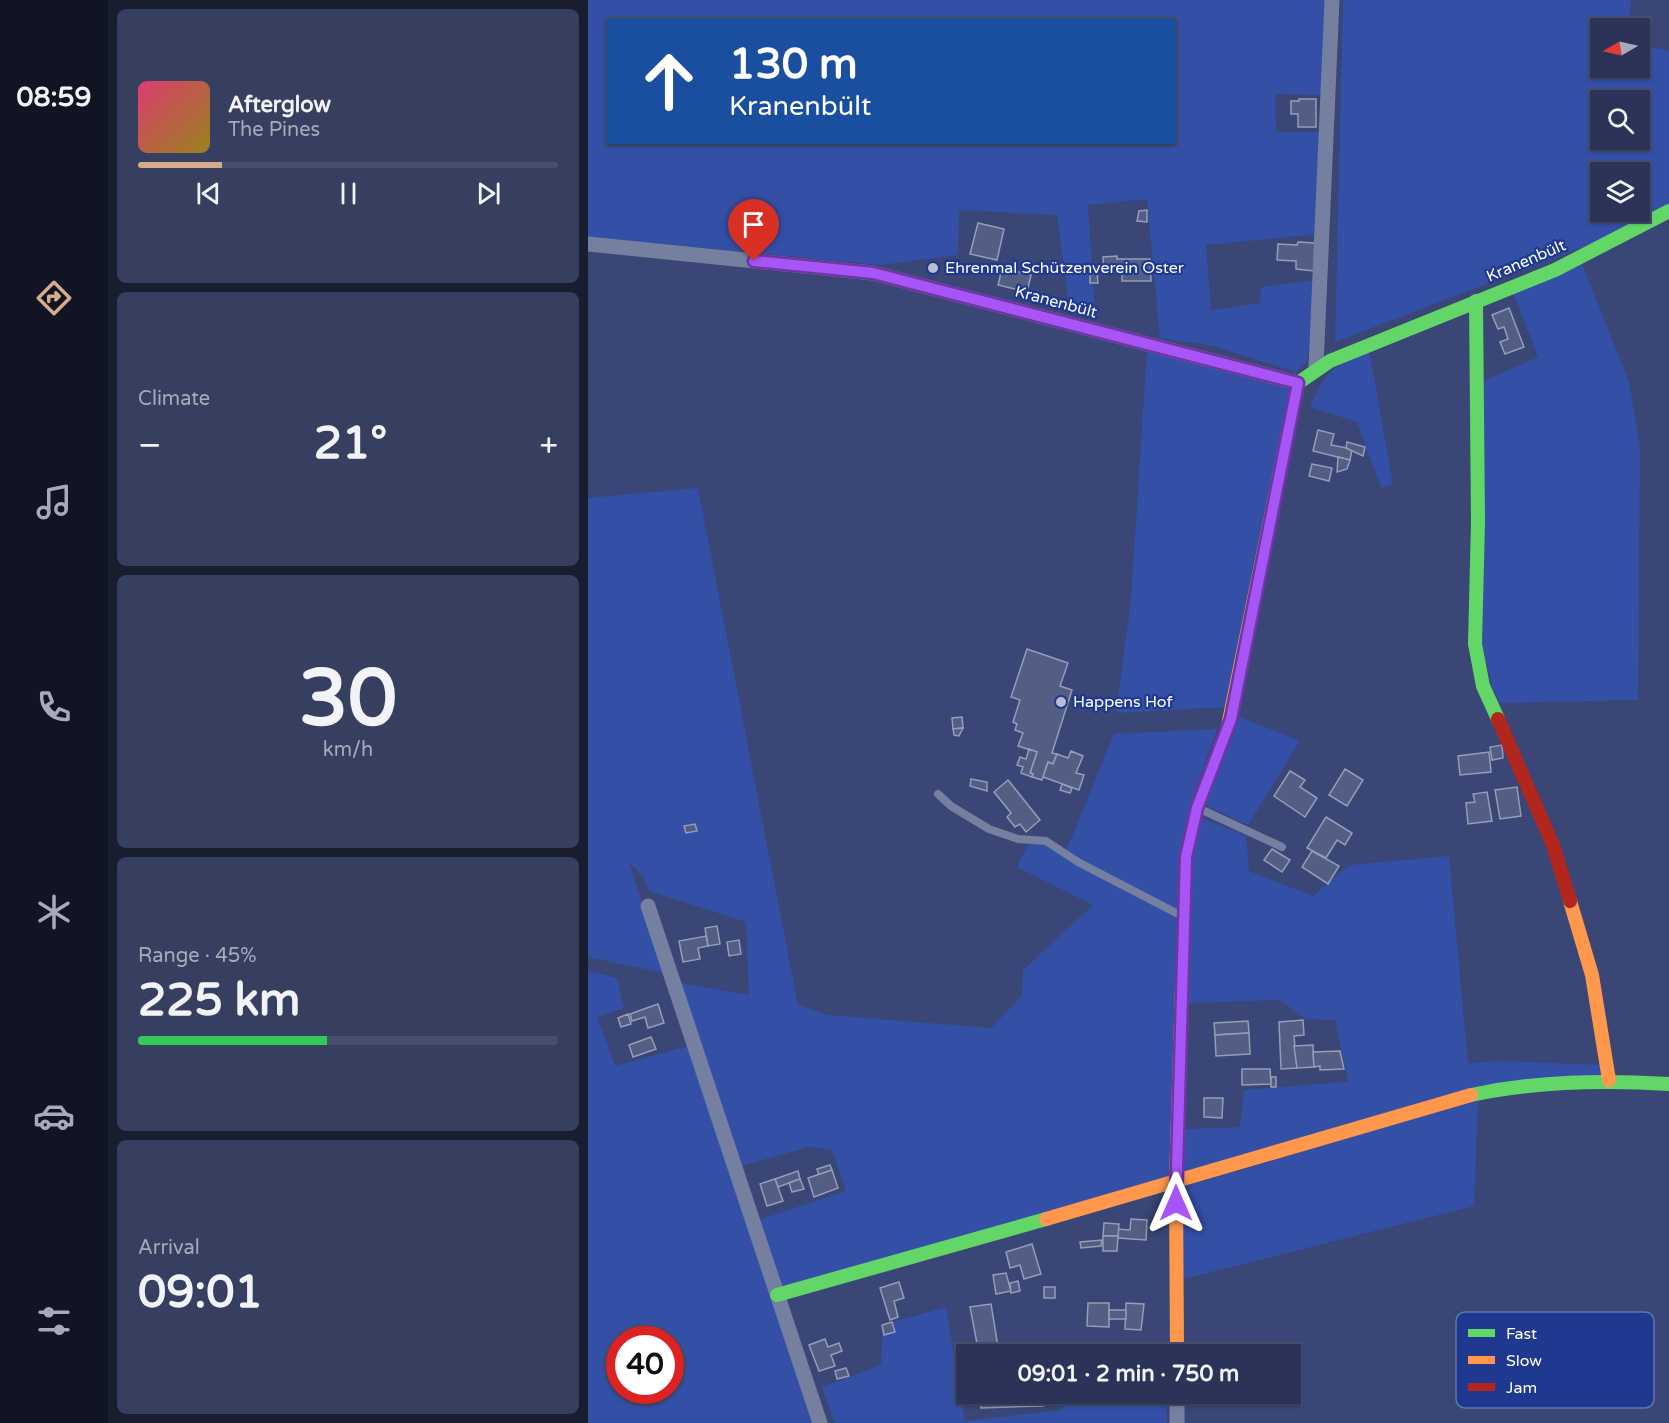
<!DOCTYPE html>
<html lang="en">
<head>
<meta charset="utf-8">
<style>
	body { margin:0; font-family:"Varela Round",sans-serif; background:#373f61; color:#f1f3f6; height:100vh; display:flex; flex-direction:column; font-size:22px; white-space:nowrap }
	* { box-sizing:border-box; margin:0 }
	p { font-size:20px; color:#a6aaba }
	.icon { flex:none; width:33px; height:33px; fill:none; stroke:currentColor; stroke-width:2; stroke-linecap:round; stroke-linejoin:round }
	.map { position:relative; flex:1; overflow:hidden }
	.panel { display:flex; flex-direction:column; gap:9px; padding:9px; background:#181d30; width:480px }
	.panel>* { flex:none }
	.banner { position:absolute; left:18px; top:18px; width:570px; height:126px; border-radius:0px; box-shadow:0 2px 4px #0004,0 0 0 2px #474f6e; background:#1a4fa0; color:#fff; overflow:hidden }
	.needle { width:39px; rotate:261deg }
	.tools { position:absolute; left:1002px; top:18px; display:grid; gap:12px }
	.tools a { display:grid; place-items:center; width:60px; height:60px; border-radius:0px; background:#2b3458; box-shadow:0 2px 4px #0004,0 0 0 2px #474f6e; font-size:30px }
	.speed { position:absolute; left:18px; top:1326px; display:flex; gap:12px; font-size:30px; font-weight:700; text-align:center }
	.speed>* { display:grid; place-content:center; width:78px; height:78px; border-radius:50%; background:#2b3458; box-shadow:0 2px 4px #0004,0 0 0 2px #474f6e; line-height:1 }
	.speed .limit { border:9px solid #d22; background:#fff; color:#111 }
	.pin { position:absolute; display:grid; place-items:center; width:51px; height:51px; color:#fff; margin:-62px -26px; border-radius:50% 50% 50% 0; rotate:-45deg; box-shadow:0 0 6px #0007 }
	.pin .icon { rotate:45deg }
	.me { position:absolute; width:66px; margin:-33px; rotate:0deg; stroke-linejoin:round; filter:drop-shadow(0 0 4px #0008) }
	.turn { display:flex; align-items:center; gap:21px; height:126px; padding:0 24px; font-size:27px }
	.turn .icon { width:78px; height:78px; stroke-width:2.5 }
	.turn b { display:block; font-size:42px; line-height:51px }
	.big { font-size:45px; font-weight:700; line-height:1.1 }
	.panel .tile { flex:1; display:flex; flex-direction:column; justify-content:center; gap:9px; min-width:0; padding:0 21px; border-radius:9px; background:#373f61 }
	.panel .dial { align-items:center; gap:0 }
	.dial b { font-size:78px; line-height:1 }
	.song { display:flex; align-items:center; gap:18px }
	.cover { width:72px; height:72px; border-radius:9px; background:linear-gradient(135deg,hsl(340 70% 55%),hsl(50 70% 35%)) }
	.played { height:6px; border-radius:3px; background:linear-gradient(90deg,#d6ab8b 20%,#474f6e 20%) }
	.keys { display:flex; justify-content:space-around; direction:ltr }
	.heat { display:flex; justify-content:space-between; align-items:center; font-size:33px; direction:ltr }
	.charge { height:9px; border-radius:4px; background:linear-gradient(90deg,#34c759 45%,#474f6e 0) }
	.trip { position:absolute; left:368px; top:1344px; width:345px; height:60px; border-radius:0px; background:#2b3458; box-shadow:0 2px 4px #0004,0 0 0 2px #474f6e; font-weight:700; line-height:60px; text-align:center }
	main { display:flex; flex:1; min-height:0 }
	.dock { display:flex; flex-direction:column; width:108px; justify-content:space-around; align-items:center; background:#111523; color:#a6aaba }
	.dock .icon { width:42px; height:42px }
	.dock .on { color:#d6ab8b }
	.dock b { font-size:27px; color:#f1f3f6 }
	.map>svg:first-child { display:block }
</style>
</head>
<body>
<main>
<nav class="dock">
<b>08:59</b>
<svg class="icon on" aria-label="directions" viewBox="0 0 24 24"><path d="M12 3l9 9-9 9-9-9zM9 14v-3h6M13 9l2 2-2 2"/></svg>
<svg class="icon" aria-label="music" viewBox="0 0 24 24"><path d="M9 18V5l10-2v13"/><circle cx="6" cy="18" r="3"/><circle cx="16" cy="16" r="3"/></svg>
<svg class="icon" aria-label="phone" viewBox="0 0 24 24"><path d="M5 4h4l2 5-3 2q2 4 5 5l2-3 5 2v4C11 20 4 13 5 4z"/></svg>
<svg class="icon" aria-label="climate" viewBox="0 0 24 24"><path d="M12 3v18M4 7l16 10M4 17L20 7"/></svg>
<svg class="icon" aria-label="car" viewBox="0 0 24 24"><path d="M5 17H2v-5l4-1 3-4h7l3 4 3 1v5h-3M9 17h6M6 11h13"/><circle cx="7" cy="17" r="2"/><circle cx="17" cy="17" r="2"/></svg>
<svg class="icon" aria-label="filters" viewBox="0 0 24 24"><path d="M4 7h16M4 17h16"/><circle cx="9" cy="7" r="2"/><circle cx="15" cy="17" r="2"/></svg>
</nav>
<section class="panel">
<div class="tile">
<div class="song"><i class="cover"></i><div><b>Afterglow</b><p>The Pines</p></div></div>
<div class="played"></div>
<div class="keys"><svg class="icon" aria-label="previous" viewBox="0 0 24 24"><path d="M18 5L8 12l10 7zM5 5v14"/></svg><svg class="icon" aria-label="pause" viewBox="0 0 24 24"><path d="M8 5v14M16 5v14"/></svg><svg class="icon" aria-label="next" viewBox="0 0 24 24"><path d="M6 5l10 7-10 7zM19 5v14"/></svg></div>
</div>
<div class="tile"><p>Climate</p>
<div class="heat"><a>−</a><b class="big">21°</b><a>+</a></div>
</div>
<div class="tile dial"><b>30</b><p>km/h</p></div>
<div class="tile"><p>Range · 45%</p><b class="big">225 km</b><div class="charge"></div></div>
<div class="tile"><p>Arrival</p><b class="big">09:01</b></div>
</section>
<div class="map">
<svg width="1081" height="1423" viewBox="0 0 1081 1423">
	<rect width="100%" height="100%" fill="#394676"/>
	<!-- green -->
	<g fill="#344fa6" fill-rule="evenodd">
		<path d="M0 0H743L735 95 687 94 688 132H734L732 234 618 245 623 310 672 303 673 287 728 280 719 362 708 372 626 346 572 338 559 199 500 205 507 312H482L469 215 371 210 370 255 293 265 0 237ZM20 20H586V142H20Z"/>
		<path d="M755 0H1043L1041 28H1012V68H1052V45L1081 51V204L1029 234 747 342ZM1012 100H1052V140H1012ZM1012 172H1052V212H1012Z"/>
		<polygon points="994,264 1041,381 1052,447 1050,700 912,703 904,686 894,644 896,381 950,357 925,292"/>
		<polygon points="559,349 703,388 637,707 528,713 543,600"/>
		<path d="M781 350 805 484 793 488 769 422 722 407C738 370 745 366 781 350Z"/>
		<polygon points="110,488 210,1005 241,1015 403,1028 434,996 435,970 505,905 429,867 443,838 478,851 526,734 629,729 603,803 581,1177 192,1288 170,1220 258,1191 244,1150 221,1147 153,1166 93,983 161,995 158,922 61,891 55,876 41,862 76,973 0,957 0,498"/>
		<polygon points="652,717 712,741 660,825 617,805"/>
		<polygon points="614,818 658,836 661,871 725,896 762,865 861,856 880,1063 910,1061 1013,1065 1014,1075 916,1083 593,1174 597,1129 652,1127 656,1090 760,1082 747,1020 718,1019 692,1000 600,1003 605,858"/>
		<path d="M0 971 29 978 36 1008 9 1017 27 1066 100 1046 226 1423H0ZM32 1340H82V1390H32Z"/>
		<polygon points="890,1100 886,1206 595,1279 595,1187"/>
		<polygon points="358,1307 377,1421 474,1410 478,1394 578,1394 579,1423 247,1423 234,1387 293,1365 295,1325"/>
	</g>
	<!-- building -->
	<g fill="#535e84" stroke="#959db7" stroke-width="1.5">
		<polygon points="711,99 728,99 728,127 710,127 710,114 703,114 703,101 711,101"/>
		<polygon points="559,210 559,222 549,221 551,211"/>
		<polygon points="390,223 416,229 409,260 382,254"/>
		<polygon points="710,242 728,243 726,271 708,269 708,261 689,260 690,244 709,245"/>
		<polygon points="529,256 529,259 562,259 563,281 534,281 534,271 516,274 515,257"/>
		<polygon points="414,268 443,275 439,292 410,285"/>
		<polygon points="502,271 509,271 510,283 502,283"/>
		<polygon points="921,308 936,347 917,354 912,342 920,339 916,327 910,329 904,315"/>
		<polygon points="730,430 746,434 743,445 764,449 762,460 725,451"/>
		<polygon points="759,442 777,447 775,456 758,448"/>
		<polygon points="750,457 762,460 759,469 749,472"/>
		<polygon points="724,464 744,468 741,481 721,476"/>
		<polygon points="439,649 480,663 472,686 484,690 464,753 469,754 465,764 460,762 454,780 444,777 445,774 442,773 449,752 430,746 435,733 427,730 429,724 425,722 432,700 423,697"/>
		<polygon points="374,717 375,728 365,729 364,718"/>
		<polygon points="375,728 371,736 366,735 365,729"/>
		<polygon points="914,745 915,758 904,760 902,747"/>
		<polygon points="441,749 449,752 442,773 445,774 444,777 433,773 435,767 429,765 432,757 438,759"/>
		<polygon points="483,751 495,756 488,773 496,775 491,790 455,777 460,762 465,764 469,754 480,758"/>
		<polygon points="901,752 903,772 872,775 870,756"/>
		<polygon points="757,769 775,780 759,806 741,795"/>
		<polygon points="702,771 717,780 712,787 729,798 717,817 686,796"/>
		<polygon points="383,779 399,782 399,791 382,786"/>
		<polygon points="420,780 452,820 438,832 432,824 427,827 419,817 423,813 406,792"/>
		<polygon points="474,784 484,788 482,793 472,790"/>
		<polygon points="929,787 933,816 912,819 907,790"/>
		<polygon points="899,792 904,821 880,824 878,803 887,802 885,794"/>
		<polygon points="738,817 764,833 757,845 749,840 738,858 719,848"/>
		<polygon points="107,824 109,831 98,833 96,826"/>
		<polygon points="684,849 702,860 694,872 676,860"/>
		<polygon points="724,851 751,866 740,884 714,867"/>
		<polygon points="129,926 132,944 120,946 117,928"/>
		<polygon points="118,936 120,946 110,948 112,959 95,962 91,941"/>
		<polygon points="151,940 153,954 141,956 139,942"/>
		<polygon points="70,1004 76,1023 60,1028 57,1017 44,1021 42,1014"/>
		<polygon points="40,1014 43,1024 33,1027 30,1018"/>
		<polygon points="715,1020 716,1035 706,1036 709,1068 693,1069 691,1022"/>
		<polygon points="660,1021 661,1033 627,1035 626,1023"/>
		<polygon points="661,1033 662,1054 628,1056 627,1035"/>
		<polygon points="63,1037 68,1049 45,1057 41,1045"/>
		<polygon points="725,1045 726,1067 709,1068 706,1046"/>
		<polygon points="752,1051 756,1069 732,1070 732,1066 726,1067 725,1052"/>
		<polygon points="654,1069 682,1069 683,1084 654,1085"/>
		<rect x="683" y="1077" width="5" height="10"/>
		<polygon points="616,1098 635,1098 634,1118 616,1117"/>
		<polygon points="242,1165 244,1170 231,1175 229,1169"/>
		<polygon points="244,1170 250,1188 226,1197 220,1178"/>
		<polygon points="210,1171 212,1179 190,1187 187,1179"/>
		<polygon points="187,1179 195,1201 179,1206 172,1184"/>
		<polygon points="212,1179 216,1189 204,1192 201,1183"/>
		<polygon points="543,1219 559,1220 558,1240 530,1238 530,1229 542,1230"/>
		<polygon points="516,1223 531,1224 530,1236 515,1236"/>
		<polygon points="515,1236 530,1236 529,1251 515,1251"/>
		<polygon points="514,1240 513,1246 493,1248 492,1242"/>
		<polygon points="444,1244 453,1274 436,1279 432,1265 422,1268 418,1252"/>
		<polygon points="418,1273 423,1291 408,1294 405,1275"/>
		<polygon points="430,1281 432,1291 423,1293 422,1283"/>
		<polygon points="311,1282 316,1298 306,1301 310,1317 302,1320 292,1288"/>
		<rect x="456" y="1287" width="11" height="11"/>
		<polygon points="500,1303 521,1303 521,1327 499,1326"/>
		<polygon points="538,1303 556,1304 553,1330 537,1329"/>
		<polygon points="403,1304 410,1347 404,1348 405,1354 391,1354 382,1307"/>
		<rect x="521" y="1310" width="17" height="9"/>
		<polygon points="304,1322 307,1332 296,1335 294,1325"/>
		<polygon points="237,1339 240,1347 251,1343 254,1351 243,1355 247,1366 231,1371 221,1345"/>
		<polygon points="258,1368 261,1376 249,1379 247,1371"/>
		<polygon points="393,1394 454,1394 455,1406 393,1408"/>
	</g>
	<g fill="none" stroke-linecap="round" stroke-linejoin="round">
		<!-- lane -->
		<g stroke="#7580a1" stroke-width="8">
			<polyline points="350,794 363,806 401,829 430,839 458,841 490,862 594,916"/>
			<polyline points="610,808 694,847"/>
		</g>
		<!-- street -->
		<g stroke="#7580a1" stroke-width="15">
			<polyline points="0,244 285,273 710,383"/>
			<polyline points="728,367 744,0"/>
			<polyline points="60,906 232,1423"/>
			<polyline points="589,1394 589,1423"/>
		</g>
		<!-- fast -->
		<g stroke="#63d668" stroke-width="14">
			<polyline points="888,301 890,522 887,644 895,686 910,719"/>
			<polyline points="703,418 710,383 742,361 967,270 1081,211"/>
			<path d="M883 1095C949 1081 1014 1080 1081 1084"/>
			<polyline points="189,1295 458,1219"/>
		</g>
		<!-- slow -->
		<g stroke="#ff974d" stroke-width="14">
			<polyline points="640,726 703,418"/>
			<polyline points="982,901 1004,975 1021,1080"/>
			<polyline points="458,1219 883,1095"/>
			<polyline points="589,1354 588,1182 594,984"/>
		</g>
		<!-- jam -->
		<g stroke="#b3261e" stroke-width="14">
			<polyline points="910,719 965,845 982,901"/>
			<polyline points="594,984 598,857 609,808 640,726"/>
		</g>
	</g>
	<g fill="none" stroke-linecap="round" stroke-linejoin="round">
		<!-- route casing -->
		<g stroke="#6d37a1" stroke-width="15">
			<polyline id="route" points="166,261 285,273 710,383 643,719 609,808 598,857 588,1203"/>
		</g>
		<!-- route -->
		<use href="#route" stroke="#a855f7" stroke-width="10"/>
	</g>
	<!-- markers -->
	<g fill="#babecf" stroke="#1f3890" stroke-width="2">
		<circle cx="345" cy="268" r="6"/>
		<circle cx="473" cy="702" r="6"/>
	</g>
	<g text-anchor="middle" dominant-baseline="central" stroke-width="4.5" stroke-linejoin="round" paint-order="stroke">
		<!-- street labels -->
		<g font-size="16" fill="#fff" stroke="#1f3890">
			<text transform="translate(938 261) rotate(-23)">Kranenbült</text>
			<text transform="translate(468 302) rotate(15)">Kranenbült</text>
		</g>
		<!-- poi labels -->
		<g font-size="16" fill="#fff" stroke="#1f3890" text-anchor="start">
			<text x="357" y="268">Ehrenmal Schützenverein Oster</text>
			<text x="485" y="702">Happens Hof</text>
		</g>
	</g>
	<!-- legend -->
	<rect x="868" y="1312" width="198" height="96" rx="9" fill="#1f3890" stroke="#6274b1" stroke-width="1.5"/>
	<rect x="880" y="1329" width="27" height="8" fill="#63d668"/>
	<rect x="880" y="1356" width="27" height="8" fill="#ff974d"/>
	<rect x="880" y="1383" width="27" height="8" fill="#b3261e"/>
	<g font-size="16" fill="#fff">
		<text x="918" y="1339">Fast</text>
		<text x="918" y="1366">Slow</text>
		<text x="918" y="1393">Jam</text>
	</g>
</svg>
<div class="tools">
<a><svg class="needle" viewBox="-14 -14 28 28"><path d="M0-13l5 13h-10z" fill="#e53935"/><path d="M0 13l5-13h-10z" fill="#a6aaba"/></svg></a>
<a><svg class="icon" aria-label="search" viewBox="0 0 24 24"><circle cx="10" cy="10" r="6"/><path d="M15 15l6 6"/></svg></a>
<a><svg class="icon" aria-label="layers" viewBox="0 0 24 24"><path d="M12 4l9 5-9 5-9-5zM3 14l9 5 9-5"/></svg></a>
</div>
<div class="speed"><div class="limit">40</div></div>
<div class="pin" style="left:166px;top:261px;background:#d93025"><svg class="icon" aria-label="arrive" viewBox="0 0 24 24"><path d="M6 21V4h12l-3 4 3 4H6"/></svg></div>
<svg class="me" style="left:588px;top:1203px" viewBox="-20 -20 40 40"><path d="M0-17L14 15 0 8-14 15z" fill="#a855f7" stroke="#fff" stroke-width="4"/></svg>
<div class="trip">09:01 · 2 min · 750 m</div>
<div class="banner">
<div class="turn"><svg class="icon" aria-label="ahead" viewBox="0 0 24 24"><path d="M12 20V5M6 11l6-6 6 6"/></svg><div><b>130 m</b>Kranenbült</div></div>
</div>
</div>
</main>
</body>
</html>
